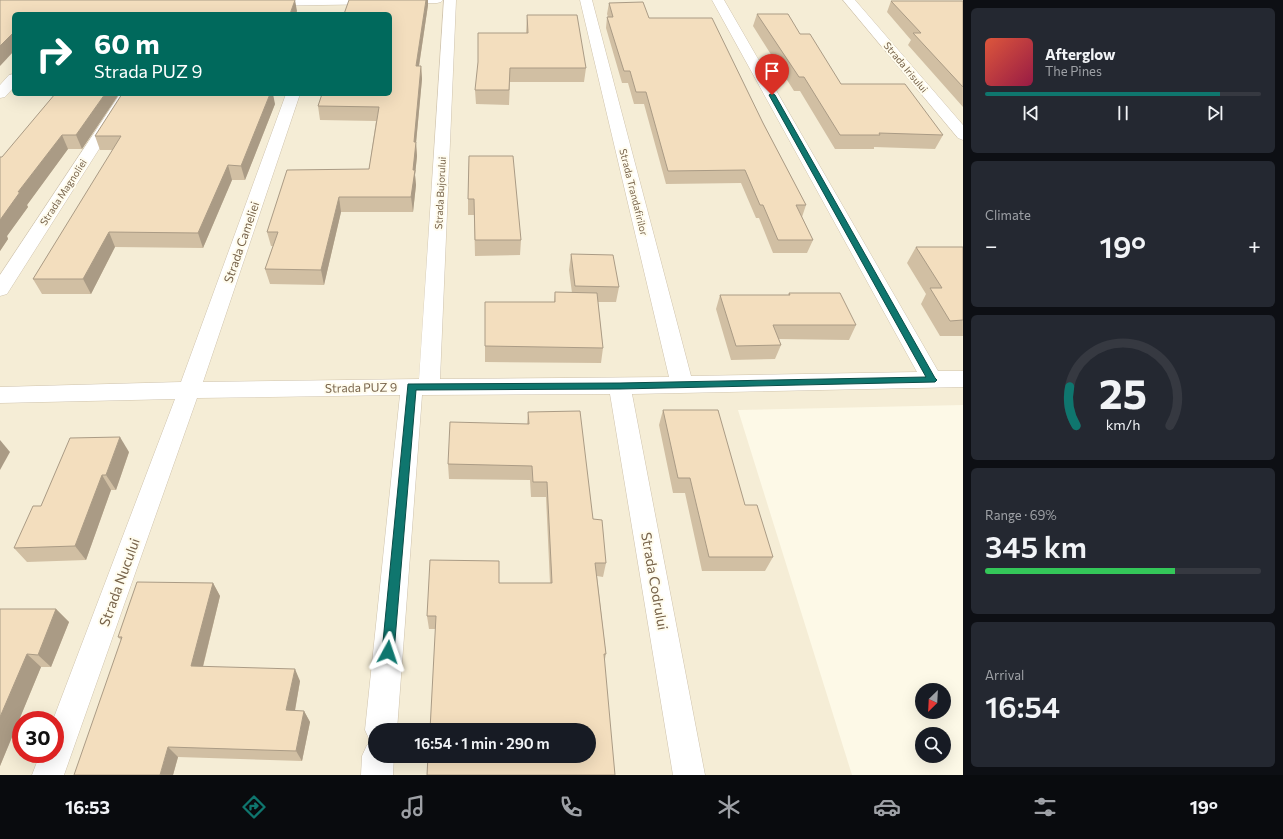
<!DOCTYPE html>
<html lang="en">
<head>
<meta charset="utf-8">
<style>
	body { margin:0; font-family:Commissioner,sans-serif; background:#242831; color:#f1f3f6; height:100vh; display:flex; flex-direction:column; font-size:15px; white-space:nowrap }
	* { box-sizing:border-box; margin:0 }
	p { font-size:13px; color:#9ea1a6 }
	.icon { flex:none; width:22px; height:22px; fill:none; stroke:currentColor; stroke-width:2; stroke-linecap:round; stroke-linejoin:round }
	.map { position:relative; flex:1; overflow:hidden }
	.details { display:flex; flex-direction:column; gap:8px; padding:8px; background:#0d0f14; width:320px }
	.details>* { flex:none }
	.banner { position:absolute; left:12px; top:12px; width:380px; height:84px; border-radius:6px; box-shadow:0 4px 16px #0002; background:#00695c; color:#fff; overflow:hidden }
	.needle { width:26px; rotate:204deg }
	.fabs { position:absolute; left:915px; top:683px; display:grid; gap:8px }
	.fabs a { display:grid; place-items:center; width:36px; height:36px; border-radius:50%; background:#171b24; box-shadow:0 4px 16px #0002; font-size:20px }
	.speed { position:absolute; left:12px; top:711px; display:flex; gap:8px; font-size:20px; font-weight:700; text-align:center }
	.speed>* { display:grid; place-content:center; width:52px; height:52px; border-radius:50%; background:#171b24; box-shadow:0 4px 16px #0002; line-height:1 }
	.speed .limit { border:6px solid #d22; background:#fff; color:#111 }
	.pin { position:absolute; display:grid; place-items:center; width:34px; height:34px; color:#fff; margin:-41px -17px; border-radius:50% 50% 50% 0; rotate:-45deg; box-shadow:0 0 4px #0007 }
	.pin .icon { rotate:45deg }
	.me { position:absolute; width:44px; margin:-22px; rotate:5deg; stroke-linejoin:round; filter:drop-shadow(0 0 3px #0008) }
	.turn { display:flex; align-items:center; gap:14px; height:84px; padding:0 16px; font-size:18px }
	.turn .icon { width:52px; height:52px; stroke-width:2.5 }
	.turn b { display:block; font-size:28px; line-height:34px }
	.big { font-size:30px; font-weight:600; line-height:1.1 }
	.details .widget { flex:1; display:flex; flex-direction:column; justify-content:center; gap:6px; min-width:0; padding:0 14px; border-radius:6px; background:#242831 }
	.details .dial { align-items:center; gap:0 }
	.dial svg { height:104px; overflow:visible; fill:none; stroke:#363941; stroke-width:7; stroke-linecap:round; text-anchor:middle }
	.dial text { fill:#f1f3f6; stroke:none }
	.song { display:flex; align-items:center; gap:12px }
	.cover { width:48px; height:48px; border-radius:6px; background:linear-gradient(135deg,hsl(10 70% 55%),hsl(340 70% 35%)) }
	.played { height:4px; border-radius:2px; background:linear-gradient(90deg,#0f766e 85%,#363941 85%) }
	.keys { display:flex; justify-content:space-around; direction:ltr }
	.heat { display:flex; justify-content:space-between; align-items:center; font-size:22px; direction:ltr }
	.charge { height:6px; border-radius:3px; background:linear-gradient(90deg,#34c759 69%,#363941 0) }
	.trip { position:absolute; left:368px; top:723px; width:228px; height:40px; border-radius:20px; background:#171b24; box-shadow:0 4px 16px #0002; font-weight:600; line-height:40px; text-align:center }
	.dock { display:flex; height:64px; justify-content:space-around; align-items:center; background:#090b0e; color:#9ea1a6 }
	.dock .icon { width:28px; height:28px }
	.dock .current { color:#0f766e }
	.dock b { font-size:18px; color:#f1f3f6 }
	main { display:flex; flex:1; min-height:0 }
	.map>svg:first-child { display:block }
</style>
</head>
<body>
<main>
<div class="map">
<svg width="963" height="775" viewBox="0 0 963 775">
	<rect width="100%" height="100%" fill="#fdf9e7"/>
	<!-- residential -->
	<path fill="#f5edd6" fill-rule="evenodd" d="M0 0H963V405L738 410 852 775H0ZM14 14H390V94H14ZM21 720H55V754H21ZM375 730H589V756H375Z"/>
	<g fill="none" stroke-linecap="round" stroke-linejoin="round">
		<!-- street casing -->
		<g stroke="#cfc3ad" stroke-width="1">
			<g id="street">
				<polygon points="261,0 443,0 441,2 437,3 265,6 261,4 259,2"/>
				<polygon points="444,0 456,0 440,379 669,377 580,0 592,0 691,376 917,372 712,0 724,0 938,371 963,371 963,387 632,394 705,775 673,775 610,394 422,395 397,730 375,730 375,756 394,756 393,775 361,775 362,756 367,745 373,742 370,741 365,730 400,395 197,398 64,775 32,775 40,754 55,754 55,720 53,720 175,399 0,403 0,387 181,382 286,94 300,94 203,382 419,379"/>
				<polygon points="843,0 855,0 963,125 963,140 958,138"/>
				<polygon points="14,74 14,87 5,97 0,98 0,85 9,75"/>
				<polygon points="120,94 134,94 7,294 0,296 0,275"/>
			</g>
		</g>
		<!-- street -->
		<use href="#street" fill="#fff" fill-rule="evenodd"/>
	</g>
	<!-- wall -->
	<g fill="#d1bfa3">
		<polygon points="349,0 428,0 428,5 419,66 421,66 422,79 416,143 417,156 415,175 416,185 413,212 341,212 324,285 270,284 265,269 273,246 271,246 267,232 369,169 376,121 320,120 318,106 390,94"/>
		<polygon points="891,1 963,1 963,107 908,45 911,40 887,12"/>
		<polygon points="609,3 649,18 763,123 806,205 802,217 813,240 807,253 773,253 759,218 756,218 741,183 666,184 644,104 634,104 628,83 622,83 606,28 607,17 608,17 607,14"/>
		<polygon points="757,14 800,34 841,84 943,135 935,149 874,147 874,149 835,149 800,91 794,91 753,26"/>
		<polygon points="527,15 586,68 584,82 510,82 509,105 476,104 475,90 526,33"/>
		<polygon points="119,94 82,149 68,149 27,205 28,207 7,236 8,239 0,251 2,157"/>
		<polygon points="275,104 245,180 232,180 203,248 115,247 91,294 42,294 33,279 113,150 100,150 95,136"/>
		<polygon points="469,156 521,240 520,255 475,256 474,215 468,215 468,199"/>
		<polygon points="916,247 963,247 963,336 940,336 921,304 926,294 907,263"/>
		<polygon points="571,254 619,287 616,302 598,302 603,348 601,363 485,362 485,302 554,302 555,292 572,293 569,270"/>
		<polygon points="789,293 856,325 849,340 779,339 781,345 775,359 731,360 716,309 720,295 788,295"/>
		<polygon points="663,410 745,505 773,557 765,571 702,571 685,493 673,493 659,425"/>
		<polygon points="528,412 593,519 606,563 603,577 597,576 606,654 605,659 436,629 429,629 427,616 499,583 550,583 546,497 531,497 530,480 449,479 448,464 527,424"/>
		<polygon points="129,452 116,490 111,490 86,560 27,562 14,548"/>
		<polygon points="213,583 220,596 203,667 300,681 295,711 304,711 310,722 302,761 178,757 173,775 121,640 118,637"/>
		<polygon points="0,609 56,609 69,622 51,667 41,667 0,766"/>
	</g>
	<!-- shaded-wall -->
	<g fill="#aa9b85">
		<polygon points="295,0 297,11 296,14 290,14"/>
		<polygon points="426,0 428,0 428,5 417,79 416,66"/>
		<polygon points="14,32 14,51 0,66 0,46"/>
		<polygon points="421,66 422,79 416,143 417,156 415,175 416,185 413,212 411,197 414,142"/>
		<polygon points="105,94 119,94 82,149 76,135"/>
		<polygon points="270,94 273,94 275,104 245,180 241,166"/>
		<polygon points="62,135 68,149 27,205 28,207 7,236 8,239 0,251 0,220 18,192"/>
		<polygon points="228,165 232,180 203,248 198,233"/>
		<polygon points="339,197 341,212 324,285 321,270"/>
		<polygon points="109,232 115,247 91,294 83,279"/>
		<polygon points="120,437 129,452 116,490 106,475"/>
		<polygon points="0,440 10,452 0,470"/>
		<polygon points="102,475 111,490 86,560 75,546"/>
		<polygon points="213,583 220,596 200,678 191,666"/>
		<polygon points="56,609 69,622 51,667 38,655"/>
		<polygon points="27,654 41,667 0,766 0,717"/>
		<polygon points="295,669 300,681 293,721 286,710"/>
		<polygon points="304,711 310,722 302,761 296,751"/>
		<polygon points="168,747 178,757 173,775 160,775"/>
	</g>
	<!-- building -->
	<g fill="#f3debe" stroke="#aa9b85">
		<polygon points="0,0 295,0 290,14 14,14 14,32 0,46"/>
		<polygon points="349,0 426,0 416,66 421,66 414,142 416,142 413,170 415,170 411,197 339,197 321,270 265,269 278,232 267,232 287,170 369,169 379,107 318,106 322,94 390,94 390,14 344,14"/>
		<polygon points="891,1 963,1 963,87 913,33 921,33"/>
		<polygon points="643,2 649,18 712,18 763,123 806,205 796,205 813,240 778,240 763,205 760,205 745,170 668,171 646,92 636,92 630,71 624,71 607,17 613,17 609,3"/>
		<polygon points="757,14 788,14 800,34 810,34 841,84 905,84 943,135 879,133 880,135 840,135 804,77 799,77"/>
		<polygon points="527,15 577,15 586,68 510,68 509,90 475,90 478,62 478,33 528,33"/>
		<polygon points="55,94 105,94 76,135 62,135 18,192 20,192 0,220 0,157 2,157"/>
		<polygon points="122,94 270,94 241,166 228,165 198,233 109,232 83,279 33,279 121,136 95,136"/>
		<polygon points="469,156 513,156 521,240 475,240 474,199 468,199"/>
		<polygon points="916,247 963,247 963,320 950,321 930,288 942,288"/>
		<polygon points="571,254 613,255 619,287 575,286"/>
		<polygon points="555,292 597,293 603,348 485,346 485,302 555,302"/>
		<polygon points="789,293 840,293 856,325 773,325 781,345 736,346 720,295 790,295"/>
		<polygon points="663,410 718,410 745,505 757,505 773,557 709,557 690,478 678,478"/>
		<polygon points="580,411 593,519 602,520 606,563 595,563 606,654 604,654 615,775 427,775 428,756 589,756 589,730 430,730 436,616 427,616 430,560 499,561 499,583 552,583 547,482 533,482 532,466 448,464 450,422 529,424 528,412"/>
		<polygon points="120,437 106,475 102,475 75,546 14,548 33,506 41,506 70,438"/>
		<polygon points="137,582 213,583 191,666 295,669 286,710 304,711 296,751 168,747 160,775 74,775 122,637 118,637"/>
		<polygon points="0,609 56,609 38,655 27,654 0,717"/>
	</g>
	<!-- route -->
	<polygon fill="#0f766e" stroke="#0a4d48" points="772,93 775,95 935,378 937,380 935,382 620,389 416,390 394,652 392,656 388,658 383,656 382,652 408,384 620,383 926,377 769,95"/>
	<g text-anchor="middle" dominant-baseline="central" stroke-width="4" stroke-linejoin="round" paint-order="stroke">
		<!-- far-street labels -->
		<g font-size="10" fill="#78644b" stroke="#fffcee">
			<text transform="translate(906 67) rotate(50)">Strada Irisului</text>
			<text transform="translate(63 192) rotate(-57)">Strada Magnoliei</text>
			<text transform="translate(634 192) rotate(76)">Strada Trandafirilor</text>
			<text transform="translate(440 193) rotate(-87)">Strada Bujorului</text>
		</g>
		<!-- street labels -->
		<g font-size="12" fill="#78644b" stroke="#fffcee">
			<text transform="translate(241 242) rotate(-71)">Strada Cameliei</text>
			<text transform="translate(361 387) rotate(-1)">Strada PUZ 9</text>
		</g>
		<!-- near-street labels -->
		<g font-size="14" fill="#78644b" stroke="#fffcee">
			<text transform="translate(655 581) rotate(80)">Strada Codrului</text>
			<text transform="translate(119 582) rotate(-70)">Strada Nucului</text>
		</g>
	</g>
</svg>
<div class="fabs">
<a><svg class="needle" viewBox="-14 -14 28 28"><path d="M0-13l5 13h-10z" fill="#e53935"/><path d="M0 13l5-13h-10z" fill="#9ea1a6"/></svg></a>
<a><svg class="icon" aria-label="search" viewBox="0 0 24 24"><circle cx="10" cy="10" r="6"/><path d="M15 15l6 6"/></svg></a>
</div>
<div class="speed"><div class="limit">30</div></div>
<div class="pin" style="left:772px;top:95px;background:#d93025"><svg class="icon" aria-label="arrive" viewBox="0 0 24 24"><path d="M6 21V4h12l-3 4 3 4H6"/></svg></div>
<svg class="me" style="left:388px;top:652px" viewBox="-20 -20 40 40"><path d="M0-17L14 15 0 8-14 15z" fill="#0f766e" stroke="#fff" stroke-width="4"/></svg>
<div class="trip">16:54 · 1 min · 290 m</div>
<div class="banner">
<div class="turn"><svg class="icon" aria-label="right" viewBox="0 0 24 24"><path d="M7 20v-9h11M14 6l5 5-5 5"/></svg><div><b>60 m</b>Strada PUZ 9</div></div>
</div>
</div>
<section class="details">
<div class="widget">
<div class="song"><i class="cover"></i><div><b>Afterglow</b><p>The Pines</p></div></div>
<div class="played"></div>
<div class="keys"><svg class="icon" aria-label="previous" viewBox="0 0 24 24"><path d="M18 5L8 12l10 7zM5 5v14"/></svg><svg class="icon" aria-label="pause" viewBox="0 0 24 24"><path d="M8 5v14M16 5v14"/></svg><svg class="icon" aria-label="next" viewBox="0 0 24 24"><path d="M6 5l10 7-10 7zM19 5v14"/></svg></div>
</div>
<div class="widget"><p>Climate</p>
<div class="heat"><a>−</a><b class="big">19°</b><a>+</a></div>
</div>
<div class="widget dial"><svg viewBox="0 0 100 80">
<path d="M14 69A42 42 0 1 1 86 69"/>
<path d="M14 69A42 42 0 0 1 9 39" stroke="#0f766e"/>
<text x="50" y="56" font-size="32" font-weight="700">25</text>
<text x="50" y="72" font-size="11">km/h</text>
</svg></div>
<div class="widget"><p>Range · 69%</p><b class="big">345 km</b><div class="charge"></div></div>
<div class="widget"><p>Arrival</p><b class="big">16:54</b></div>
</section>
</main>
<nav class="dock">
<b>16:53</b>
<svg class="icon current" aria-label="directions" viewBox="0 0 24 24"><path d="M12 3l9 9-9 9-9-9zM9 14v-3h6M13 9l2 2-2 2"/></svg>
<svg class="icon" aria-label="music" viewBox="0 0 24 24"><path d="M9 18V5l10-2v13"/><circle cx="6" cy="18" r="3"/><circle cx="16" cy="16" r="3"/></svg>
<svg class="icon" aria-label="phone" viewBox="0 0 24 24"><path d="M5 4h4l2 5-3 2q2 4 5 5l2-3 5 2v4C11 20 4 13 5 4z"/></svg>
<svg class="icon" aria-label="climate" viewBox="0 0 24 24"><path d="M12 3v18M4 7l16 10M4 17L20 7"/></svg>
<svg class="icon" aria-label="car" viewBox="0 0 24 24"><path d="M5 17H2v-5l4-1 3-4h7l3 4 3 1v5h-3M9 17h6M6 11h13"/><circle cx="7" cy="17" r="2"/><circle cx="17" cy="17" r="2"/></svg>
<svg class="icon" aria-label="filters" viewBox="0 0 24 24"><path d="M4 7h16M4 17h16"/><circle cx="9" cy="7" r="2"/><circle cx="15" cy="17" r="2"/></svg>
<b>19°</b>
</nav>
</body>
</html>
